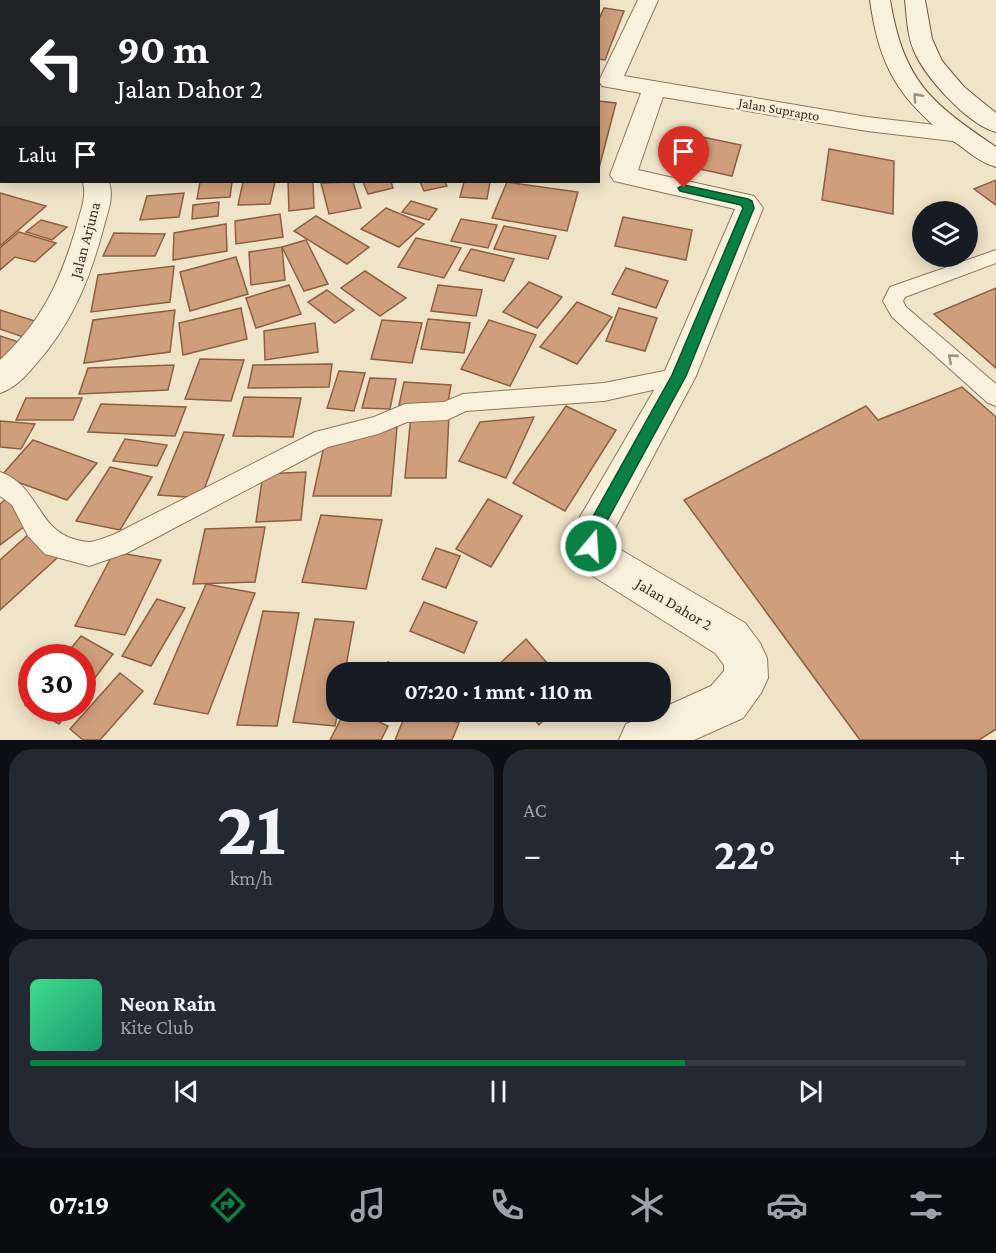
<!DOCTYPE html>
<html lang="id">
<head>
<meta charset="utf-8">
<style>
	body { margin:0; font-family:"Crimson Pro",serif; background:#242831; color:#f1f3f6; height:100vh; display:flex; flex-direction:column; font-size:22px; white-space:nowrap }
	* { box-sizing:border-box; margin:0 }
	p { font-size:20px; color:#9ea1a6 }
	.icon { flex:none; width:33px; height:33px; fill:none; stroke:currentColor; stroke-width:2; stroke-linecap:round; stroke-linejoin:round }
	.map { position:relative; height:740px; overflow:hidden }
	.panel { display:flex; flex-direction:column; gap:9px; padding:9px; background:#0d0f14; flex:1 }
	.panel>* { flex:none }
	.top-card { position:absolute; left:0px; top:0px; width:600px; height:183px; box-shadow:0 3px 15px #0003; background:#202124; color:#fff; overflow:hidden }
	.fabs { position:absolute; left:912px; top:201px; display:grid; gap:12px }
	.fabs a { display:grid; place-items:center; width:66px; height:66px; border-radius:50%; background:#171b24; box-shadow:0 3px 15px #0003; font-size:30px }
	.speed { position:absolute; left:18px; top:644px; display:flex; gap:12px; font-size:30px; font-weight:700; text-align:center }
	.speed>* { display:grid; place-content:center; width:78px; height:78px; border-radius:50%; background:#171b24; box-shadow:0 3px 15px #0003; line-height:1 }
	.speed .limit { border:9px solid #d22; background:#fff; color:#111 }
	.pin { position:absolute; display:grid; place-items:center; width:51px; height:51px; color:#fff; margin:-62px -26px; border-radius:50% 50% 50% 0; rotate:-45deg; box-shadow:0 0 6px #0007 }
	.pin .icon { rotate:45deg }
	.me { position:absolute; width:66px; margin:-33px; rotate:18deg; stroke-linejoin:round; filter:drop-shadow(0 0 4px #0008) }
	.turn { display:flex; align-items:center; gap:21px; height:126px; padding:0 18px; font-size:27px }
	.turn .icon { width:78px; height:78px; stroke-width:2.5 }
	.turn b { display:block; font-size:42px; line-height:51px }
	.then { display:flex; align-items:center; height:57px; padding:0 18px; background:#0003; gap:12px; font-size:22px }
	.big { font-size:45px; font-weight:700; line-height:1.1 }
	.panel .tile { flex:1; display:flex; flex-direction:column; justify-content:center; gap:9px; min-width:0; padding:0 21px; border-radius:24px; background:#242831 }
	.panel .dial { align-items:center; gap:0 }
	.dial b { font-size:78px; line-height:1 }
	.song { display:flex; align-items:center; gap:18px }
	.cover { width:72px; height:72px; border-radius:9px; background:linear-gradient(135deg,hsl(150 70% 55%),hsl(160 70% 35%)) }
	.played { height:6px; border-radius:3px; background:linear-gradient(90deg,#0b8043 70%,#363941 70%) }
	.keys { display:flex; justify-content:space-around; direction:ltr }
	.heat { display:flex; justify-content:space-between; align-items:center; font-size:33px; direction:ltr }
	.panel .tiles { flex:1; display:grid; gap:9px; grid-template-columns:1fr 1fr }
	.tile:last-child { grid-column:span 2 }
	.trip { position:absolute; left:326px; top:662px; width:345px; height:60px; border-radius:24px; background:#171b24; box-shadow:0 3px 15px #0003; font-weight:700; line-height:60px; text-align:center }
	.tabs { display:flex; height:96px; justify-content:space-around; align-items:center; background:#090b0e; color:#9ea1a6 }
	.tabs .icon { width:42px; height:42px }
	.tabs .current { color:#0b8043 }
	.tabs b { font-size:27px; color:#f1f3f6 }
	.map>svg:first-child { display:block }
</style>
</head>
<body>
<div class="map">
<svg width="996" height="740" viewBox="0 0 996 740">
	<rect width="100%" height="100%" fill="#f0e4c8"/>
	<!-- building -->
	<g fill="#cf9f7d" stroke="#8d5f41" stroke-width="1.5">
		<polygon points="453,0 509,0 514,1 452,2"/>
		<polygon points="604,8 624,11 605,60 598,59 598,21"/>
		<polygon points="598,101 616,103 598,172"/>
		<polygon points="688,134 741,145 732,176 677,164"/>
		<polygon points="829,149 894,161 893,214 822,200"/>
		<polygon points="996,180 996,205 974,189"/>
		<polygon points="200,182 232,182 230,197 197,199"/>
		<polygon points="243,182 275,182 270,204 238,205"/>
		<polygon points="288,182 313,182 314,208 289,211"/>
		<polygon points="353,182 361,208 329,214 321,183"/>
		<polygon points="363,182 391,182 393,188 368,194"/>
		<polygon points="420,182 445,182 447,186 424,191"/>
		<polygon points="464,182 490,182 487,199 460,197"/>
		<polygon points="507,182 578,192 567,231 492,218"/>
		<polygon points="0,193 46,206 0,246"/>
		<polygon points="184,193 179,217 140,220 147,196"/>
		<polygon points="411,201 437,209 429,220 402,212"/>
		<polygon points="219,202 218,216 192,219 193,205"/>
		<polygon points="386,208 424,224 399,247 361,229"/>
		<polygon points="280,214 283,237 236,244 235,221"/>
		<polygon points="316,216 369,247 347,264 294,231"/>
		<polygon points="623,217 692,230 686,260 615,246"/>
		<polygon points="461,219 497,225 488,248 451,241"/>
		<polygon points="41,220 67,227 52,240 26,232"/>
		<polygon points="226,224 227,251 173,260 174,233"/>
		<polygon points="504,226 556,236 548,259 494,249"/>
		<polygon points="19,232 56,243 35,262 15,257 0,270 0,248"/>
		<polygon points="114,233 165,234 155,256 103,256"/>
		<polygon points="416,238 461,248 444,278 398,267"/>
		<polygon points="306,240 328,284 304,291 282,247"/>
		<polygon points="282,247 285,280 251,285 249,252"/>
		<polygon points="471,249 514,259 504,281 459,270"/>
		<polygon points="236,257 248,294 190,311 180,272"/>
		<polygon points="174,266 170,302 91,312 98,275"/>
		<polygon points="626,268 668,281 656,308 612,294"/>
		<polygon points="365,271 406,298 380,316 341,288"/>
		<polygon points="529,282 562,297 537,328 503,312"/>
		<polygon points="289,285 301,314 256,328 246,298"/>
		<polygon points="438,285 482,290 476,316 431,311"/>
		<polygon points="996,288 996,368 934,314"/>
		<polygon points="327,290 354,310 335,323 308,302"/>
		<polygon points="577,302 612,317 577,364 540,347"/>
		<polygon points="241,308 247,339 183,355 179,323"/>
		<polygon points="619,308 657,318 645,351 606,341"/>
		<polygon points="0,310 41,323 26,338 0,329"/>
		<polygon points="175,310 170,352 84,363 93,320"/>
		<polygon points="428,319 470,323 464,353 421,349"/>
		<polygon points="382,320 422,323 412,363 371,359"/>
		<polygon points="489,320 536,335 510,386 461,369"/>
		<polygon points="315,323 318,352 265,360 264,331"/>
		<polygon points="0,336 25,344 0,368"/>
		<polygon points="200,359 244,360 231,401 185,399"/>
		<polygon points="332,364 329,387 248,388 253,365"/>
		<polygon points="174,365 168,390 79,394 88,368"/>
		<polygon points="339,371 365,373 354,411 327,408"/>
		<polygon points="370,378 396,379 390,409 362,408"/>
		<polygon points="404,382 451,385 447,408 399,405"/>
		<polygon points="962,387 996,417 996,729 979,740 860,740 684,500 866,406 878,420"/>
		<polygon points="244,397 301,398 293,437 233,436"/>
		<polygon points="26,398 82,398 73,420 16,420"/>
		<polygon points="101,404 186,407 175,436 88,432"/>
		<polygon points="566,406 616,430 565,511 513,483"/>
		<polygon points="411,415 449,415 446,478 405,478"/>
		<polygon points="534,417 506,478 459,461 480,422"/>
		<polygon points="0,421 35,424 21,449 0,447"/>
		<polygon points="397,427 391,496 313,496 324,446"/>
		<polygon points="184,432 224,435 201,498 158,495"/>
		<polygon points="125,439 167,445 157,466 113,461"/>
		<polygon points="33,440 97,463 67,500 1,476"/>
		<polygon points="110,467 152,477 120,530 76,521"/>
		<polygon points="306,472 301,520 256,522 263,474"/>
		<polygon points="6,499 29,523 0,545 0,504"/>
		<polygon points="488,499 522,516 491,567 456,549"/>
		<polygon points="321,515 382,520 366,589 302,582"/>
		<polygon points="265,527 255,582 193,584 205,529"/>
		<polygon points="28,535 57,558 0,610 0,560"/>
		<polygon points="436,548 460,556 446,588 422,579"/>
		<polygon points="114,552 161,560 125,635 75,626"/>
		<polygon points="206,584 255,593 208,714 154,704"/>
		<polygon points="157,599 185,608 151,666 122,656"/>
		<polygon points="424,602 477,622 464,653 410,631"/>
		<polygon points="263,611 299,613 277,726 237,725"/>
		<polygon points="315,619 354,622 345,672 336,672 338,711 335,726 293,722"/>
		<polygon points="81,636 113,654 82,695 82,657 64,657"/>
		<polygon points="526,639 555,672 493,672 492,671"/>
		<polygon points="388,662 415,672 383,672"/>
		<polygon points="120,673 143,691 100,740 83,740 70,729"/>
		<polygon points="32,697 32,708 72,708 59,724 25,705"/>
		<polygon points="345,711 357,711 388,726 381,740 330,740"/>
		<polygon points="407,711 429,711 459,723 452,740 395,740"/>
		<polygon points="527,711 553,711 539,725"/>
	</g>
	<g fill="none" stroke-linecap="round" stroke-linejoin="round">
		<!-- service casing -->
		<g stroke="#8d765c" stroke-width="2">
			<g id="service">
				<polygon points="381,0 395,0 396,2 382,2"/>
				<polygon points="996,250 996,263 905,297 903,301 906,307 996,384 996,406 988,403 892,317 883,301 890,287"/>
				<path d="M679 368 686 370 690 376 686 382 679 384 604 401 466 411 447 420 407 422 378 434 328 447 127 553 89 566 45 554 28 536 12 505 0 496V472C40 486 36 530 77 540 81 541 86 542 90 542 98 541 106 537 113 535L315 432 374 417 405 404 444 402 463 394 604 383Z"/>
			</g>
		</g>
		<!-- minor casing -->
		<g stroke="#8d765c" stroke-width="2">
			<g id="minor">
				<polygon points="638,0 658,0 624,76 867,117 961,128 970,130 973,135 970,140 961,142 867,131 663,97 638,170 754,196 763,208 696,376 613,532 611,541 616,547 745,623 760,643 767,658 768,678 761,693 743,718 694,740 619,740 626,724 660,711 660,709 711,686 724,671 724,665 715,653 588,573 571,546 580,517 664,373 735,209 614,181 610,175 641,93 602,86 599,81"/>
				<rect x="0" y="31" width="2" height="18"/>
				<path d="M83 182H109C114 197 108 211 104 226 90 279 72 324 35 365 25 377 15 388 0 393V360C42 321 60 282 76 228 80 212 87 198 83 182Z"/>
			</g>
		</g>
		<!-- secondary casing -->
		<g stroke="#6f573f" stroke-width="2">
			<g id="secondary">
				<path d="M870 0H890C904 82 930 102 996 147V167C980 163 967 150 953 141 899 100 879 67 870 0Z"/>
				<path d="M905 0H925L932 39 942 61 964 87 996 113V132C968 125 925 77 914 51 907 35 907 17 905 0Z"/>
			</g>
		</g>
		<!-- service -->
		<use href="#service" fill="#faf1dc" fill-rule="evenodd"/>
		<!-- minor -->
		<use href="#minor" fill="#faf1dc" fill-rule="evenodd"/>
		<!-- secondary -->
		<use href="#secondary" fill="#faf1dc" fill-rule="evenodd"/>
	</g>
	<!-- one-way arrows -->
	<defs><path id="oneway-chevron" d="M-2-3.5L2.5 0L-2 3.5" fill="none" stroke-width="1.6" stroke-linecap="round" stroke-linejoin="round" transform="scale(1.5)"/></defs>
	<g stroke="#9c907e">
		<use href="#oneway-chevron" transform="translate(917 97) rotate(-132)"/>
		<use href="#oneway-chevron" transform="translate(952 358) rotate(-139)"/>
	</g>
	<!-- route -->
	<polygon fill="#0b8043" stroke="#07532c" stroke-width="1.5" points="684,185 748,199 752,201 754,208 686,376 602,530 596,552 591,554 585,552 583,546 586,529 672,375 743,208 741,205 680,191 678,188"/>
	<g text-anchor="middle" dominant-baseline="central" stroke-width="5" stroke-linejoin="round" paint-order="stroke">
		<!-- far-street labels -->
		<g font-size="14" fill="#3d2e20" stroke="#f7eed8">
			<text transform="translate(779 109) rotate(10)">Jalan Suprapto</text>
		</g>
		<!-- street labels -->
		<g font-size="16" fill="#3d2e20" stroke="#f7eed8">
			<text transform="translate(85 240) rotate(-75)">Jalan Arjuna</text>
			<text transform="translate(674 604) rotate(31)">Jalan Dahor 2</text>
		</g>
	</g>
</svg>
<div class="fabs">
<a><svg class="icon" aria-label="layers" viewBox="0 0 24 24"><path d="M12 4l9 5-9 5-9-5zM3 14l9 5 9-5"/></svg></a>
</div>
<div class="speed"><div class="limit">30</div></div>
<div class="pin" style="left:684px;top:188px;background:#d93025"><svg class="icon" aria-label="arrive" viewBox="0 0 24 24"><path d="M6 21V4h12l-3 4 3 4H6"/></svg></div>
<svg class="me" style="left:591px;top:546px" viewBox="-20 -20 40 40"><circle r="17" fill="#0b8043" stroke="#fff" stroke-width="3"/><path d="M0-11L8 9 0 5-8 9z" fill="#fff"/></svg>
<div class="trip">07:20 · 1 mnt · 110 m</div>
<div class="top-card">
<div class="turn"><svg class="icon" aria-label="left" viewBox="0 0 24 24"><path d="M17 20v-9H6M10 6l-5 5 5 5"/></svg><div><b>90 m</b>Jalan Dahor 2</div></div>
<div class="then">Lalu<svg class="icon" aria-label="arrive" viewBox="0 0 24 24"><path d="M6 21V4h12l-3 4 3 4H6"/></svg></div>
</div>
</div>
<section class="panel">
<div class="tiles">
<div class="tile dial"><b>21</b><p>km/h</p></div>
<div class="tile"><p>AC</p>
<div class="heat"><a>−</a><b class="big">22°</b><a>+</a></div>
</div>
<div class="tile">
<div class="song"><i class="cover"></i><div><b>Neon Rain</b><p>Kite Club</p></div></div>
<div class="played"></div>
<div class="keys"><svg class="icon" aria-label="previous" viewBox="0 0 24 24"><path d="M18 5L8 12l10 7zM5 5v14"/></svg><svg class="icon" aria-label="pause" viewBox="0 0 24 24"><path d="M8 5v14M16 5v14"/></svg><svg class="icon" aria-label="next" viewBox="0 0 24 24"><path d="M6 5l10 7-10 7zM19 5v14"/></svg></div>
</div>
</div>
</section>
<nav class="tabs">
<b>07:19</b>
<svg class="icon current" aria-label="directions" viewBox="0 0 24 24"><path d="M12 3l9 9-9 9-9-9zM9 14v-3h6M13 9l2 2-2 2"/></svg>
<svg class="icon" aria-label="music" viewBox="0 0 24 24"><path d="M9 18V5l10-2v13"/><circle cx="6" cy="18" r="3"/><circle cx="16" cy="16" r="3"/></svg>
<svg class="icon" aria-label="phone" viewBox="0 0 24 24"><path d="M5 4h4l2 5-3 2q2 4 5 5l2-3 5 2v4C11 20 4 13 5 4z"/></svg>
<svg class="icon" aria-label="climate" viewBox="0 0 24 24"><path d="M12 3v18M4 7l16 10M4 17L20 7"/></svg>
<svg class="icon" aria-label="car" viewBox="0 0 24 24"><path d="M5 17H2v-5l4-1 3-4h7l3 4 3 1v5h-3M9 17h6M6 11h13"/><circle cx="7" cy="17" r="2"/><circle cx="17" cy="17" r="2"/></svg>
<svg class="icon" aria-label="filters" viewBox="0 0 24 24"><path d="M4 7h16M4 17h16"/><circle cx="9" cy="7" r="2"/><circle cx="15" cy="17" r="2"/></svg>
</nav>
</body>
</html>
